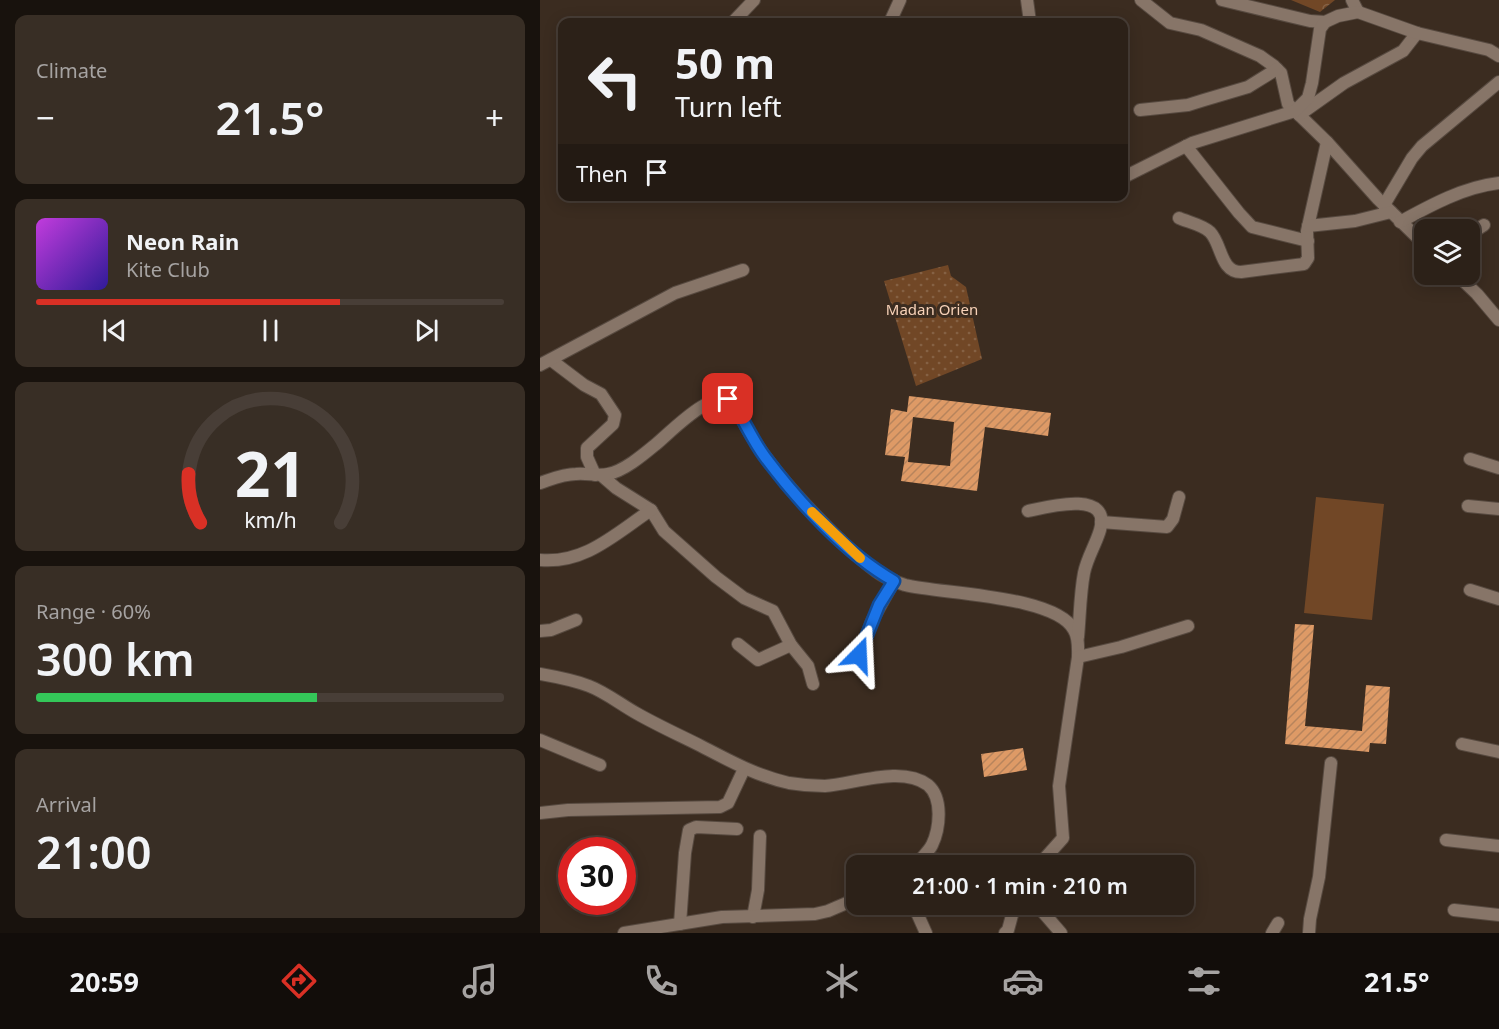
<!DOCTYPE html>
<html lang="en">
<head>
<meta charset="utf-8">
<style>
	body { margin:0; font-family:"Noto Sans",sans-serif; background:#382e25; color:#f1f3f6; height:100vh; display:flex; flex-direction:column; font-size:22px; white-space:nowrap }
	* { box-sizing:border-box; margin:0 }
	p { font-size:20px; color:#a6a3a2 }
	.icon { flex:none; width:33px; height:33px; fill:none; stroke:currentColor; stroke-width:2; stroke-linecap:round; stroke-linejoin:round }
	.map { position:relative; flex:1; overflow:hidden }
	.drawer { display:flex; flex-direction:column; gap:15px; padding:15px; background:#18120d; width:540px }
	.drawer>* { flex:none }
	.guide { position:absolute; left:18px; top:18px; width:570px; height:183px; border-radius:12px; box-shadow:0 3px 15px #0003,0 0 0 2px #483e37; background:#2c2118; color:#f1f3f6; overflow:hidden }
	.buttons { position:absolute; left:874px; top:219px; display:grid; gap:12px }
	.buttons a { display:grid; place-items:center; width:66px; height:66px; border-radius:12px; background:#2c2118; box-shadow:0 3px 15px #0003,0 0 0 2px #483e37; font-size:30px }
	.speed { position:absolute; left:18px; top:837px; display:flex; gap:12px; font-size:30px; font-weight:700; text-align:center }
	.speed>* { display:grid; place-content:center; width:78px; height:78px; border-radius:50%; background:#2c2118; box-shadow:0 3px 15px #0003,0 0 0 2px #483e37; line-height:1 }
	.speed .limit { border:9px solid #d22; background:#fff; color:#111 }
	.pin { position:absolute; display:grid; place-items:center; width:51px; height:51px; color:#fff; margin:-26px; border-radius:12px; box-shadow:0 3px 9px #0006 }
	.me { position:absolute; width:66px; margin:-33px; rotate:21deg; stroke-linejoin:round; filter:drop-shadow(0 0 4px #0008) }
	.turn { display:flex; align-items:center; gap:21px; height:126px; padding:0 18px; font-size:27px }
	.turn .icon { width:78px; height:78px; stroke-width:2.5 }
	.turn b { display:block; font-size:42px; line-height:51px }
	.then { display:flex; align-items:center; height:57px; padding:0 18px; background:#0003; gap:12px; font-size:22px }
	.big { font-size:45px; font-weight:600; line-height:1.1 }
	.drawer .widget { flex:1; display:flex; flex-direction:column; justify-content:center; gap:9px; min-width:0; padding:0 21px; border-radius:12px; background:#382e25 }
	.drawer .dial { align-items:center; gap:0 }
	.dial svg { height:156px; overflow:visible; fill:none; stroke:#483e37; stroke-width:7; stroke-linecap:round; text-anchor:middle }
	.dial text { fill:#f1f3f6; stroke:none }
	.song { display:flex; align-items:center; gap:18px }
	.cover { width:72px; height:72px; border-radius:9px; background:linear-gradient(135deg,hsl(290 70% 55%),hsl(250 70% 35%)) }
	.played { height:6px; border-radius:3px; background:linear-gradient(90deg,#d93025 65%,#483e37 65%) }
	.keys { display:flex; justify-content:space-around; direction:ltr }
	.heat { display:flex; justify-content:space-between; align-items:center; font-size:33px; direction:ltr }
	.charge { height:9px; border-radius:4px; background:linear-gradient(90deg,#34c759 60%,#483e37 0) }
	.trip { position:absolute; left:306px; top:855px; width:348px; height:60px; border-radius:12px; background:#2c2118; box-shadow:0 3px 15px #0003,0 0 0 2px #483e37; font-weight:600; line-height:60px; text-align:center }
	.dock { display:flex; height:96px; justify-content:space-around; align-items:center; background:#120d0a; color:#a6a3a2 }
	.dock .icon { width:42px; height:42px }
	.dock .current { color:#d93025 }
	.dock b { font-size:27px; color:#f1f3f6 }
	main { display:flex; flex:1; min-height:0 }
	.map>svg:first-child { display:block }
</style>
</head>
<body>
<main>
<section class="drawer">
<div class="widget"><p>Climate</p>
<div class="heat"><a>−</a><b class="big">21.5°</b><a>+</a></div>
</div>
<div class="widget">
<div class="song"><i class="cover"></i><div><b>Neon Rain</b><p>Kite Club</p></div></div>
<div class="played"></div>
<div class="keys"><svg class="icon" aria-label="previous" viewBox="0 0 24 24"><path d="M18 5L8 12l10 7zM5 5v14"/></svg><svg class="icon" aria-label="pause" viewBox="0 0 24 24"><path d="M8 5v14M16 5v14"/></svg><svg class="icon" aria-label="next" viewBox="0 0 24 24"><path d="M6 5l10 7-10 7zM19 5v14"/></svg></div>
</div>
<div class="widget dial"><svg viewBox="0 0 100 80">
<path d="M14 69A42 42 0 1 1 86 69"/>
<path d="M14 69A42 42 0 0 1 8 44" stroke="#d93025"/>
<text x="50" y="56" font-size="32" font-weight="700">21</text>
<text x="50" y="72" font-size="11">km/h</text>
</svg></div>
<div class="widget"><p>Range · 60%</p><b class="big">300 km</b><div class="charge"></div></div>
<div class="widget"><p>Arrival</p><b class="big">21:00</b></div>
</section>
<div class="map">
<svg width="959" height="933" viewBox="0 0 959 933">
	<defs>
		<pattern id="forest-crowns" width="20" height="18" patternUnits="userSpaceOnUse" patternTransform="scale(1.5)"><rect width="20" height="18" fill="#714726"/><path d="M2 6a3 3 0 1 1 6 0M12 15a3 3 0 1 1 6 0" fill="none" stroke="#856144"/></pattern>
		<pattern id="park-dots" width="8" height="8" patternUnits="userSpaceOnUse" patternTransform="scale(1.5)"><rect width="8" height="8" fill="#714726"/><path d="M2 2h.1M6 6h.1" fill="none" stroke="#856144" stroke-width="1.8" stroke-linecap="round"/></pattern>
		<pattern id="building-hatch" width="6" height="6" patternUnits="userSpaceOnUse" patternTransform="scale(1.5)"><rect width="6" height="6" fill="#de9a66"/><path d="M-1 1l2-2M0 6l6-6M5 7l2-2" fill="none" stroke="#b7845c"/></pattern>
	</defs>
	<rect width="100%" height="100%" fill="#3b2c20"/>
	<!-- forest -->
	<polygon fill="url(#forest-crowns)" points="751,0 795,0 780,12"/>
	<!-- park -->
	<polygon fill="url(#park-dots)" points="408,265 411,276 426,287 442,359 376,386 344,281"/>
	<!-- pitch -->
	<polygon fill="#714726" points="776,497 844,504 832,620 764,613"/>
	<!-- building -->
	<g fill="url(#building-hatch)" fill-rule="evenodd">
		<path d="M369 396 511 413 508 436 445 427 437 491 361 481 365 457 345 455 351 409 367 412ZM373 417 414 422 410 466 368 462Z"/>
		<polygon points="755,624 774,625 765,726 822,731 826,685 850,687 846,744 830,743 829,752 745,744"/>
		<polygon points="483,748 487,770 444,777 441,754"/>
	</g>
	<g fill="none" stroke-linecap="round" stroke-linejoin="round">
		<!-- minor casing -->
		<g stroke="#574a40" stroke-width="14">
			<g id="minor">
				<polyline points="487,0 490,22"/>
				<polyline points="601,0 630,23 661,30 720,56 734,66 741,73 748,104 787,142 838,199 885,245"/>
				<polyline points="682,0 770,21 785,22"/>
				<polyline points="812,0 818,12"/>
				<polyline points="193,22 214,0"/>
				<polyline points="350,22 360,0"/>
				<polyline points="600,110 648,105 664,100 708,87 737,69"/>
				<polyline points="759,115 804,83 863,51 877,33"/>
				<polyline points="646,146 699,213 712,227 768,241"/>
				<polyline points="584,177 652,143 755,111 768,98 772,83 780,29 785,22 798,16 818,12 877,33 949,50 959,56"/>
				<polyline points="535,196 549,196"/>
				<polyline points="844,205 872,158 882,146 959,82"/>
				<path d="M639 218C648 222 663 225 670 232 682 244 680 272 701 272L764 264 768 258 767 231 787 142"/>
				<path d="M860 222C891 205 924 187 959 183"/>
				<polyline points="768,226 815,221 851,212"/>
				<polyline points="930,234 944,225"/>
				<polyline points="916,274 937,294 959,320"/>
				<polyline points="11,360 44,385 61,394 75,415 73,424 47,448 47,457 55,475"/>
				<polyline points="0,365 135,293 203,270"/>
				<polyline points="930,459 959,468"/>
				<polyline points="61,475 76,488 111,510 124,531 176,577 204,598 233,611 251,645 268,666 273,684"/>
				<path d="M0 483C12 479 23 474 36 474 46 473 58 476 68 474 84 471 103 455 115 445 129 434 177 382 194 405 204 422 213 441 225 456 246 485 270 510 295 535 309 548 324 563 340 574 348 579 356 582 365 585 401 594 516 595 534 630 539 638 538 648 538 657L519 786 523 838 498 866"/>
				<polyline points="928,506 959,509"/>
				<path d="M488 511C506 507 572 489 560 530 556 544 547 558 544 573 540 594 540 616 538 637"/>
				<polyline points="561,522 627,527 633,519 639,497"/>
				<path d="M0 560C45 564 75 534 111 510"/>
				<polyline points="930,590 959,599"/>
				<polyline points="0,631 11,630 36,620"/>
				<polyline points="198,644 218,660 251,645"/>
				<polyline points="538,657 581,647 648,626"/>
				<polyline points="315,666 332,621 354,581"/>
				<path d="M0 674C17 677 33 680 49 686 65 692 80 704 96 713 117 725 139 735 161 746 190 761 217 776 249 783 261 785 273 786 285 786 314 784 362 765 388 785 403 798 400 828 392 845 389 851 382 857 378 863"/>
				<polyline points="0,740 60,765"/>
				<polyline points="922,744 959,752"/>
				<polyline points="0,813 28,810 180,807 188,803 204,769"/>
				<polyline points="906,840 959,846"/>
				<path d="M376 864C391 856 405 860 420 866"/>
				<polyline points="373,904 386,933"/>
				<polyline points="494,904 502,911 521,933"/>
				<polyline points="914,910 959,915"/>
				<polyline points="213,917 218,890 220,836"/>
				<polyline points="140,924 145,853 149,830 156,827 197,829"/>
				<polyline points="84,933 182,917 275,914 288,911 316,899"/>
				<polyline points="465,933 468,930 475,904"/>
				<polyline points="732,933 738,923"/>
				<polyline points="769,933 770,919 779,877 791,763"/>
			</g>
		</g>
		<!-- minor -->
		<use href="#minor" stroke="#877568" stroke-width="12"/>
	</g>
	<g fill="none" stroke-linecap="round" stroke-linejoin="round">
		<!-- route casing -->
		<g stroke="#114b97" stroke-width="15">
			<path id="route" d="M188 399 194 405C205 422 213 441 225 457 258 501 306 554 354 581L339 605 319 655"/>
		</g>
		<!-- route -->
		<use href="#route" stroke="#1a73e8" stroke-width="10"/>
		<!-- slow -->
		<polyline stroke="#f59e0b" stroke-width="10" points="272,512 320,558"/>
	</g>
	<g text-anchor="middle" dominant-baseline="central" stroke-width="6" stroke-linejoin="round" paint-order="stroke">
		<!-- park labels -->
		<g font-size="15" fill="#f8d2b8" stroke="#3b2c20">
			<text x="392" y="309">Madan Orien</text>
		</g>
	</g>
</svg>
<div class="buttons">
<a><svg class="icon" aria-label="layers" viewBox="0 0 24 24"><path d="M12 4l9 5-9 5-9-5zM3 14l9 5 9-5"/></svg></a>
</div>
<div class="speed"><div class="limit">30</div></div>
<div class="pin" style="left:188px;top:399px;background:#d93025"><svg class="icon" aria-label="arrive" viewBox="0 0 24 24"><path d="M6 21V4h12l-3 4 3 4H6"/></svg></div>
<svg class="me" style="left:319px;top:655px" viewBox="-20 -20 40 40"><path d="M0-17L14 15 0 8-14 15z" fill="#1a73e8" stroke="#fff" stroke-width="4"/></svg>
<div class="trip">21:00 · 1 min · 210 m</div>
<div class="guide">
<div class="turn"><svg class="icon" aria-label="left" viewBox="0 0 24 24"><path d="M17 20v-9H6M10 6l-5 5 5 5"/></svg><div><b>50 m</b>Turn left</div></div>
<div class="then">Then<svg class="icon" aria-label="arrive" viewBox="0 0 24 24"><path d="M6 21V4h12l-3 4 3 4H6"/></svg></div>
</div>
</div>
</main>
<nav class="dock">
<b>20:59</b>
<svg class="icon current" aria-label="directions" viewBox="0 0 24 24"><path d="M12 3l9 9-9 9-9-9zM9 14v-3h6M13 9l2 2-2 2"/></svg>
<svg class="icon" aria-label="music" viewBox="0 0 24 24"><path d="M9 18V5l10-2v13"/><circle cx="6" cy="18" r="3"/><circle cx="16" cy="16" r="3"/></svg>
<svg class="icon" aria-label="phone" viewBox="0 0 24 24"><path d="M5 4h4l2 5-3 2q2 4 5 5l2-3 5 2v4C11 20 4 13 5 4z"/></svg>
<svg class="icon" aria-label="climate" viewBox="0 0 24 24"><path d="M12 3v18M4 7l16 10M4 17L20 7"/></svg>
<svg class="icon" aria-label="car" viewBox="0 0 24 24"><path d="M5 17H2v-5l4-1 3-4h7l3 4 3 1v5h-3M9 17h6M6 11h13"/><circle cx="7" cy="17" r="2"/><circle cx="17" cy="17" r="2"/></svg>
<svg class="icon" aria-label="filters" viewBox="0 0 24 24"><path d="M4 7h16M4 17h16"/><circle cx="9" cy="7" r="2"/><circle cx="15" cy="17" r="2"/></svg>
<b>21.5°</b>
</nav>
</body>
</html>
